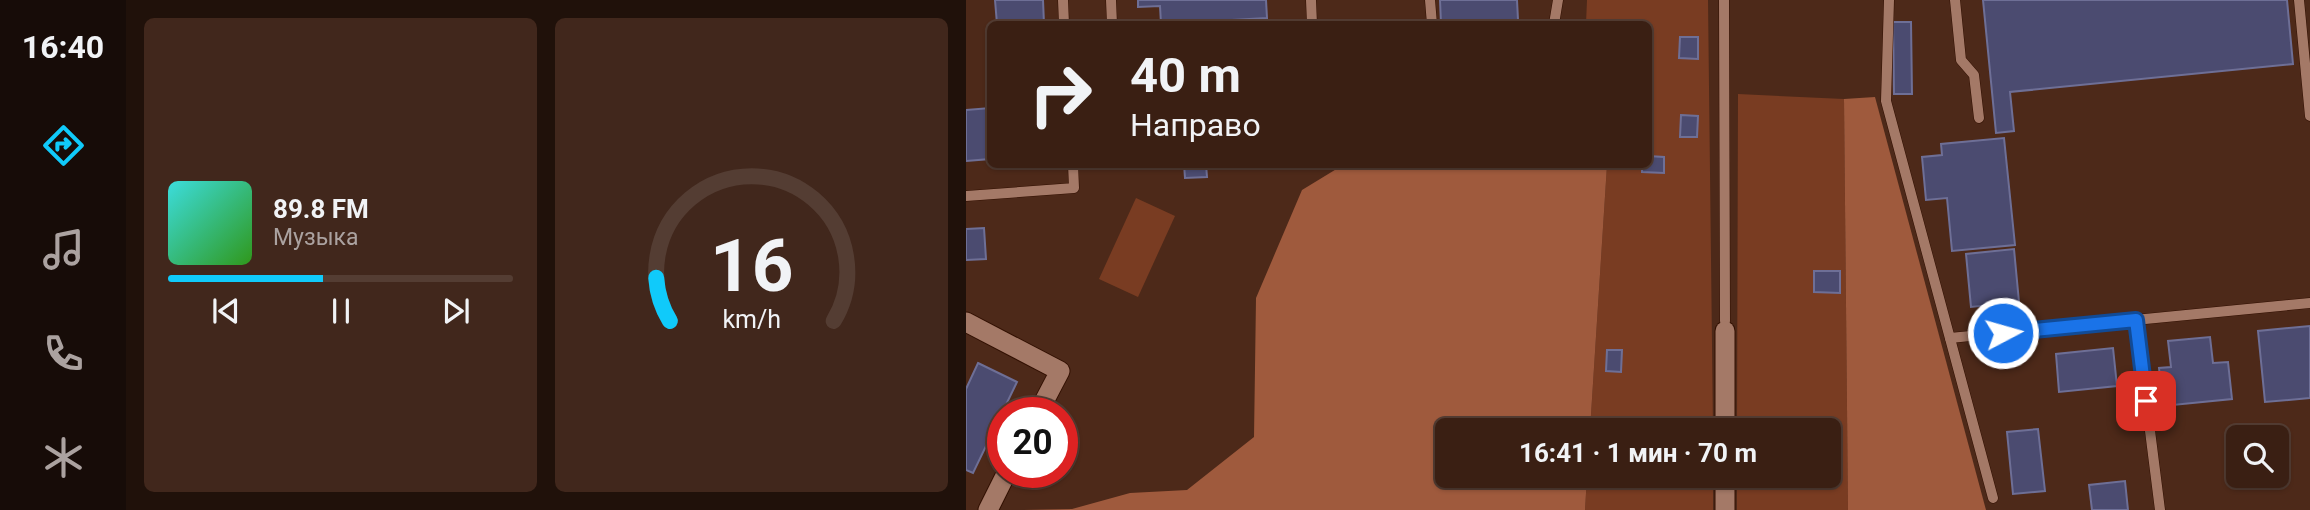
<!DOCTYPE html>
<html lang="ru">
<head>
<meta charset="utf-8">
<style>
	body { margin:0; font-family:Roboto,sans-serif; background:#41271c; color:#f1f3f6; height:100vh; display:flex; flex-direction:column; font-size:26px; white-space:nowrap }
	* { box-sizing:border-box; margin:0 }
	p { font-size:23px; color:#aba2a0 }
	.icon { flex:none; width:38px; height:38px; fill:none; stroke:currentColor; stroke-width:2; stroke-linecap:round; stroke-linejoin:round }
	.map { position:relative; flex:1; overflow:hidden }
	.sheet { display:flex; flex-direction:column; gap:18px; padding:18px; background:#20110a; width:840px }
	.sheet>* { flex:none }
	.hud { position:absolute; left:21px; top:21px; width:665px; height:147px; border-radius:10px; box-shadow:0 2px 5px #0004,0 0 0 2px #543d33; background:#3a1f13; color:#f1f3f6; overflow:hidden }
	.buttons { position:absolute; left:1260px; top:425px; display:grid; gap:14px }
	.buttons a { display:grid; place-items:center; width:63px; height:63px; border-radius:10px; background:#3a1f13; box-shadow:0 2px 5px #0004,0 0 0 2px #543d33; font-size:35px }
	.speed { position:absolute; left:21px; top:397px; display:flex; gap:14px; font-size:35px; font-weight:700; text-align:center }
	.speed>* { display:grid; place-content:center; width:91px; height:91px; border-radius:50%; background:#3a1f13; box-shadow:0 2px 5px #0004,0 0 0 2px #543d33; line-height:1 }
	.speed .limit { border:10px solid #d22; background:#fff; color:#111 }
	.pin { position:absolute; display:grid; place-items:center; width:60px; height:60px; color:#fff; margin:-30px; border-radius:14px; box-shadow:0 4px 10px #0006 }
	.me { position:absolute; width:77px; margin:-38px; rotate:84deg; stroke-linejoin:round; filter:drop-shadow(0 0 5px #0008) }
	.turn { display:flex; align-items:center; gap:24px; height:147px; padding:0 28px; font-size:32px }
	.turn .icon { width:91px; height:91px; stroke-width:2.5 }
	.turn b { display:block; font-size:49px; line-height:60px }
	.sheet .widget { flex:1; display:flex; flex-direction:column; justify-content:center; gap:10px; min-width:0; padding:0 24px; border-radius:10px; background:#41271c }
	.sheet .dial { align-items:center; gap:0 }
	.dial svg { height:182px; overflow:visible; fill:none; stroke:#543d33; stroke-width:7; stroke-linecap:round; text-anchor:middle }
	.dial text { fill:#f1f3f6; stroke:none }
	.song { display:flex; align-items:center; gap:21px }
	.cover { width:84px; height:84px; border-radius:10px; background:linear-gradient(135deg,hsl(180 70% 55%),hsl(110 70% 35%)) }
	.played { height:7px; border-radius:4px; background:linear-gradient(90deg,#10cafa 45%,#543d33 45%) }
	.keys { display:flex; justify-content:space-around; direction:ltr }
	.sheet .tiles { flex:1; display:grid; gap:18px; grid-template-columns:repeat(2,1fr) }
	.trip { position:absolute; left:469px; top:418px; width:406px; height:70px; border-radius:10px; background:#3a1f13; box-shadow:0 2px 5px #0004,0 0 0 2px #543d33; font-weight:700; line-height:70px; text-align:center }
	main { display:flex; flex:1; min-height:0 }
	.dock { display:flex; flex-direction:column; width:126px; justify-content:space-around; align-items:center; background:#170c08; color:#aba2a0 }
	.dock .icon { width:49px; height:49px }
	.dock .on { color:#10cafa }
	.dock b { font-size:32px; color:#f1f3f6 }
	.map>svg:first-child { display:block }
</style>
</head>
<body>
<main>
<nav class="dock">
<b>16:40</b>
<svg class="icon on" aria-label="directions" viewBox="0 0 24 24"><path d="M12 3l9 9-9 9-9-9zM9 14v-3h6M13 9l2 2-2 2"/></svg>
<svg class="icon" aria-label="music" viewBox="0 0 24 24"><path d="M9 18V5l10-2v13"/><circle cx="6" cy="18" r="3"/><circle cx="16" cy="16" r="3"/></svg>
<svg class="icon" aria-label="phone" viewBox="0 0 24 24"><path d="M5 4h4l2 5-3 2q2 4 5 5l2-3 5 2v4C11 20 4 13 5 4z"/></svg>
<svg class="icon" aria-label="climate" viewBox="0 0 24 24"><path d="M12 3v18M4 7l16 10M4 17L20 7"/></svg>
</nav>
<section class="sheet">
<div class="tiles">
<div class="widget">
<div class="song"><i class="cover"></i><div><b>89.8 FM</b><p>Музыка</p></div></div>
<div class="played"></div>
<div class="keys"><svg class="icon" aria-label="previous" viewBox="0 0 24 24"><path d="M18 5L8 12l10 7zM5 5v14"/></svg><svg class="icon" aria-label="pause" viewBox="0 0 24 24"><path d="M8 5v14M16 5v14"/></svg><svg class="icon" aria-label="next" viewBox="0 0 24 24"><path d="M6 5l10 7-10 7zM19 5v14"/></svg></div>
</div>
<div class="widget dial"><svg viewBox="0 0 100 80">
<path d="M14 69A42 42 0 1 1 86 69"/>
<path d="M14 69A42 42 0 0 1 8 50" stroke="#10cafa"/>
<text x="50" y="56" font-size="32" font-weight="700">16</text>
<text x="50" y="72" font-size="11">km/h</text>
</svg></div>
</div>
</section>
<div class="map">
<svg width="1344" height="510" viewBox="0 0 1344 510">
	<rect width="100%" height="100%" fill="#4d2919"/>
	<!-- green -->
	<g fill="#793c22">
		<polygon points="621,0 742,0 747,430 624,430 641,165 682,164 682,24 620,24"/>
		<polygon points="772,94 878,99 882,510 771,510 771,476 863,476 863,430 771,430"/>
		<polygon points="170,198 209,216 172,297 133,279"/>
		<polygon points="621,476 747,476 747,510 619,510"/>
	</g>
	<!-- forest -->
	<g fill="#9f5a3d">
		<polygon points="909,97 1020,510 882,510 878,99"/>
		<polygon points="377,165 641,165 624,430 481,430 481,476 621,476 619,510 57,510 106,509 164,493 221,490 288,437 290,298 336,190"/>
	</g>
	<!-- building -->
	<g fill="#4b4b70" stroke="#6e6f96" stroke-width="2">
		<polygon points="29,0 77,0 78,24 31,24"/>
		<polygon points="172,0 300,0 301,18 195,24 194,6 172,7"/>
		<polygon points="474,0 551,0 552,20 475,24"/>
		<polygon points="1017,0 1321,0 1327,64 1044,92 1048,131 1030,133"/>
		<polygon points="927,22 945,22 946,94 928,94"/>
		<polygon points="714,37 732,37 732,59 713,58"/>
		<polygon points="24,108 24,159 0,161 0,110"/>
		<polygon points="715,115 732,116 731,137 714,137"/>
		<polygon points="1038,138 1049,245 986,251 981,198 960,200 956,157 976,155 975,144"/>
		<polygon points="682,156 698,157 698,173 676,172 676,164 682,164"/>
		<polygon points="218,164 240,164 241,177 219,178"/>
		<polygon points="18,228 20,259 0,260 0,229"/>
		<polygon points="1048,249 1053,302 1005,307 1000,254"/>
		<polygon points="848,271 874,271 874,293 848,292"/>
		<polygon points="1344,326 1344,398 1299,402 1292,331"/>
		<polygon points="1244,337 1247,363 1262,362 1266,399 1197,406 1193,368 1205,367 1202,341"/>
		<polygon points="1147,348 1151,386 1093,392 1090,354"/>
		<polygon points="641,350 656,350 655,372 640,371"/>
		<polygon points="12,363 51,382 7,473 0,470 0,389"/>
		<polygon points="1072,429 1079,491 1047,494 1041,432"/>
		<polygon points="1159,481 1162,510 1126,510 1123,485"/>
	</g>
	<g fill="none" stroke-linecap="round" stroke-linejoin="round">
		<!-- lane casing -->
		<g stroke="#321002" stroke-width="11">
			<g id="lane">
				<polyline points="97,0 98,24"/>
				<polyline points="145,0 146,24"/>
				<polyline points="345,0 346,24"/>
				<polyline points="464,0 466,24"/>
				<polyline points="758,0 759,321"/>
				<polyline points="923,0 920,101 1027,498"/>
				<polyline points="989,0 995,60 1008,75 1013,118"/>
				<polyline points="1333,0 1344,116"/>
				<polyline points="588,24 592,0"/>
				<polyline points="0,196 108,188 107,164"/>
				<polyline points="1170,320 1194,510"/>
				<polyline points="984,338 1344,303"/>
			</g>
		</g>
		<!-- street casing -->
		<g stroke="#321002" stroke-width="21">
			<g id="street">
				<polyline points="0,322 94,371 72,413"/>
				<polyline points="759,331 759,430"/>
				<polyline points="759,476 759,510"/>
				<polyline points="22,510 41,472"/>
			</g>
		</g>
		<!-- lane -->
		<use href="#lane" stroke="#a47967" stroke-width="10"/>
		<!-- street -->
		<use href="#street" stroke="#a47967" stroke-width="19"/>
	</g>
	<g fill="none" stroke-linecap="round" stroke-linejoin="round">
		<!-- route casing -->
		<g stroke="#114b97" stroke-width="18">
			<polyline id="route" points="1037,333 1170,320 1180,401"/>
		</g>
		<!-- route -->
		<use href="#route" stroke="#1a73e8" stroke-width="12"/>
	</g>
</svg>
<div class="buttons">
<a><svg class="icon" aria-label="search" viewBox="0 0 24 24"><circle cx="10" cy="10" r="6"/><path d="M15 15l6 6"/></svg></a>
</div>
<div class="speed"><div class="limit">20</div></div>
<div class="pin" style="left:1180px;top:401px;background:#d93025"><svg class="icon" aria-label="arrive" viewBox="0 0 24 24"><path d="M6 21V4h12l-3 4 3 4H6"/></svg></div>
<svg class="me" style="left:1037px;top:333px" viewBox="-20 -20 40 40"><circle r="17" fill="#1a73e8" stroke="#fff" stroke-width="3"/><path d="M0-11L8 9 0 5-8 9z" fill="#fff"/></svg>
<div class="trip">16:41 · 1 мин · 70 m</div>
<div class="hud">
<div class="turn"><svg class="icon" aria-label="right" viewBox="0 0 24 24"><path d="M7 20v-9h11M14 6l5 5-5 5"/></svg><div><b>40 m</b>Направо</div></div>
</div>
</div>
</main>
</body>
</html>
